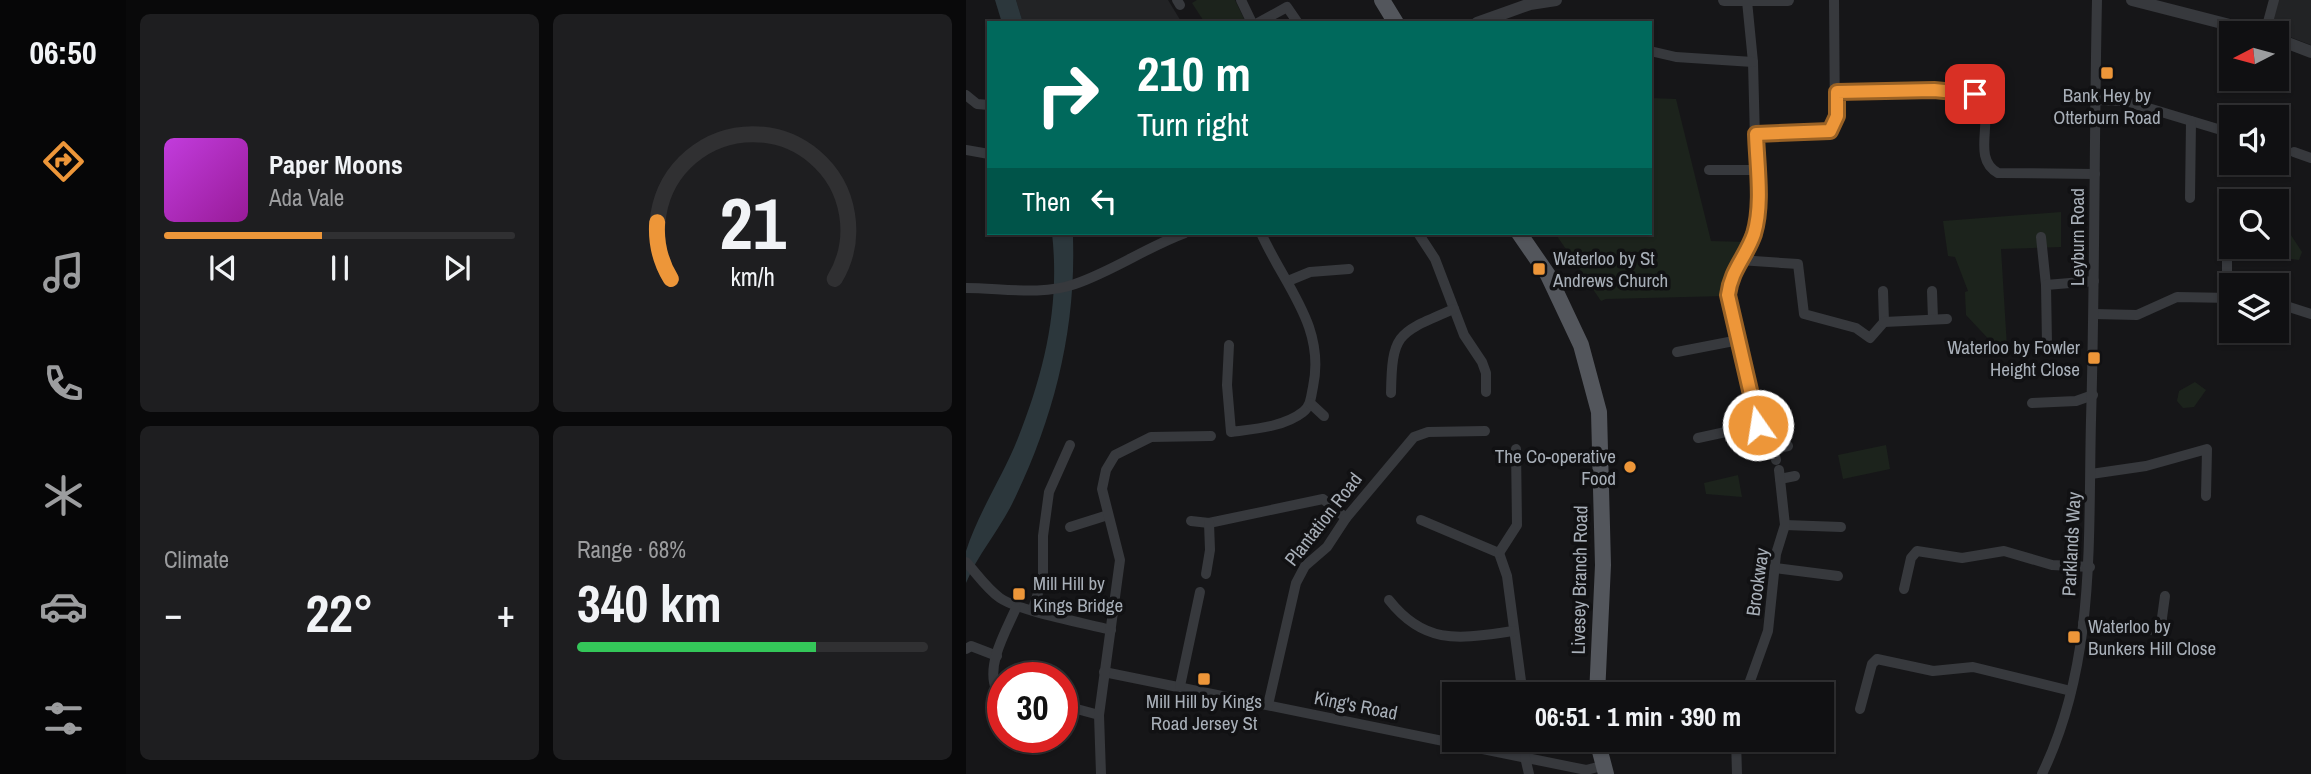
<!DOCTYPE html>
<html lang="en">
<head>
<meta charset="utf-8">
<style>
	body { margin:0; font-family:"Archivo Narrow",sans-serif; background:#1e1e20; color:#f1f3f6; height:100vh; display:flex; flex-direction:column; font-size:26px; white-space:nowrap }
	* { box-sizing:border-box; margin:0 }
	p { font-size:23px; color:#9c9d9f }
	.icon { flex:none; width:38px; height:38px; fill:none; stroke:currentColor; stroke-width:2; stroke-linecap:round; stroke-linejoin:round }
	.map { position:relative; flex:1; overflow:hidden }
	.side { display:flex; flex-direction:column; gap:14px; padding:14px; background:#09090a; width:840px }
	.side>* { flex:none }
	.guide { position:absolute; left:21px; top:21px; width:665px; height:214px; border-radius:0px; box-shadow:0 2px 5px #0004,0 0 0 2px #303032; background:#00695c; color:#fff; overflow:hidden }
	.needle { width:46px; rotate:264deg }
	.buttons { position:absolute; left:1253px; top:21px; display:grid; gap:14px }
	.buttons a { display:grid; place-items:center; width:70px; height:70px; border-radius:0px; background:#101012; box-shadow:0 2px 5px #0004,0 0 0 2px #303032; font-size:35px }
	.speed { position:absolute; left:21px; top:662px; display:flex; gap:14px; font-size:35px; font-weight:700; text-align:center }
	.speed>* { display:grid; place-content:center; width:91px; height:91px; border-radius:50%; background:#101012; box-shadow:0 2px 5px #0004,0 0 0 2px #303032; line-height:1 }
	.speed .limit { border:10px solid #d22; background:#fff; color:#111 }
	.pin { position:absolute; display:grid; place-items:center; width:60px; height:60px; color:#fff; margin:-30px; border-radius:14px; box-shadow:0 4px 10px #0006 }
	.me { position:absolute; width:77px; margin:-38px; rotate:347deg; stroke-linejoin:round; filter:drop-shadow(0 0 5px #0008) }
	.turn { display:flex; align-items:center; gap:24px; height:147px; padding:0 35px; font-size:32px }
	.turn .icon { width:91px; height:91px; stroke-width:2.5 }
	.turn b { display:block; font-size:49px; line-height:60px }
	.then { display:flex; align-items:center; height:66px; padding:0 35px; background:#0003; gap:14px; font-size:26px }
	.big { font-size:52px; font-weight:800; line-height:1.1 }
	.side .card { flex:1; display:flex; flex-direction:column; justify-content:center; gap:10px; min-width:0; padding:0 24px; border-radius:10px; background:#1e1e20 }
	.side .dial { align-items:center; gap:0 }
	.dial svg { height:182px; overflow:visible; fill:none; stroke:#303032; stroke-width:7; stroke-linecap:round; text-anchor:middle }
	.dial text { fill:#f1f3f6; stroke:none }
	.song { display:flex; align-items:center; gap:21px }
	.cover { width:84px; height:84px; border-radius:10px; background:linear-gradient(135deg,hsl(290 70% 55%),hsl(300 70% 35%)) }
	.played { height:7px; border-radius:4px; background:linear-gradient(90deg,#ed9639 45%,#303032 45%) }
	.keys { display:flex; justify-content:space-around; direction:ltr }
	.heat { display:flex; justify-content:space-between; align-items:center; font-size:38px; direction:ltr }
	.charge { height:10px; border-radius:5px; background:linear-gradient(90deg,#34c759 68%,#303032 0) }
	.side .tiles { flex:1; display:grid; gap:14px; grid-template-columns:repeat(2,1fr) }
	.trip { position:absolute; left:476px; top:682px; width:392px; height:70px; border-radius:0px; background:#101012; box-shadow:0 2px 5px #0004,0 0 0 2px #303032; font-weight:800; line-height:70px; text-align:center }
	main { display:flex; flex:1; min-height:0 }
	.menu { display:flex; flex-direction:column; width:126px; justify-content:space-around; align-items:center; background:#060607; color:#9c9d9f }
	.menu .icon { width:49px; height:49px }
	.menu .active { color:#ed9639 }
	.menu b { font-size:32px; color:#f1f3f6 }
	.map>svg:first-child { display:block }
</style>
</head>
<body>
<main>
<nav class="menu">
<b>06:50</b>
<svg class="icon active" aria-label="directions" viewBox="0 0 24 24"><path d="M12 3l9 9-9 9-9-9zM9 14v-3h6M13 9l2 2-2 2"/></svg>
<svg class="icon" aria-label="music" viewBox="0 0 24 24"><path d="M9 18V5l10-2v13"/><circle cx="6" cy="18" r="3"/><circle cx="16" cy="16" r="3"/></svg>
<svg class="icon" aria-label="phone" viewBox="0 0 24 24"><path d="M5 4h4l2 5-3 2q2 4 5 5l2-3 5 2v4C11 20 4 13 5 4z"/></svg>
<svg class="icon" aria-label="climate" viewBox="0 0 24 24"><path d="M12 3v18M4 7l16 10M4 17L20 7"/></svg>
<svg class="icon" aria-label="car" viewBox="0 0 24 24"><path d="M5 17H2v-5l4-1 3-4h7l3 4 3 1v5h-3M9 17h6M6 11h13"/><circle cx="7" cy="17" r="2"/><circle cx="17" cy="17" r="2"/></svg>
<svg class="icon" aria-label="filters" viewBox="0 0 24 24"><path d="M4 7h16M4 17h16"/><circle cx="9" cy="7" r="2"/><circle cx="15" cy="17" r="2"/></svg>
</nav>
<section class="side">
<div class="tiles">
<div class="card">
<div class="song"><i class="cover"></i><div><b>Paper Moons</b><p>Ada Vale</p></div></div>
<div class="played"></div>
<div class="keys"><svg class="icon" aria-label="previous" viewBox="0 0 24 24"><path d="M18 5L8 12l10 7zM5 5v14"/></svg><svg class="icon" aria-label="pause" viewBox="0 0 24 24"><path d="M8 5v14M16 5v14"/></svg><svg class="icon" aria-label="next" viewBox="0 0 24 24"><path d="M6 5l10 7-10 7zM19 5v14"/></svg></div>
</div>
<div class="card dial"><svg viewBox="0 0 100 80">
<path d="M14 69A42 42 0 1 1 86 69"/>
<path d="M14 69A42 42 0 0 1 8 44" stroke="#ed9639"/>
<text x="50" y="56" font-size="32" font-weight="700">21</text>
<text x="50" y="72" font-size="11">km/h</text>
</svg></div>
<div class="card"><p>Climate</p>
<div class="heat"><a>−</a><b class="big">22°</b><a>+</a></div>
</div>
<div class="card"><p>Range · 68%</p><b class="big">340 km</b><div class="charge"></div></div>
</div>
</section>
<div class="map">
<svg width="1345" height="774" viewBox="0 0 1345 774">
	<rect width="100%" height="100%" fill="#161618"/>
	<!-- built -->
	<g fill="#222325">
		<polygon points="50,0 202,0 216,23 57,23"/>
		<polygon points="1306,0 1345,0 1345,45 1306,30"/>
	</g>
	<!-- green -->
	<g fill="#1c231c">
		<polygon points="231,0 269,0 280,23 239,23 226,3"/>
		<polygon points="684,98 710,99 745,241 781,242 760,296 640,299 635,301 589,233 684,233"/>
		<polygon points="1095,212 1095,247 1035,249 1041,347 1030,347 1000,315 999,292 1002,291 989,257 982,256 977,221"/>
		<path d="M1318 232H1323L1336 252 1333 260 1318 258C1313 248 1312 242 1318 232Z"/>
		<polygon points="1229,382 1240,390 1228,407 1217,408 1211,401 1213,391"/>
		<polygon points="920,445 924,469 877,479 872,455"/>
		<polygon points="772,475 776,497 740,494 738,483"/>
	</g>
	<!-- water -->
	<g fill="#2c373c">
		<polygon points="29,0 50,0 57,23 36,23"/>
		<path d="M86 233H107V239C110 332 87 421 46 504 32 532 12 554 0 583 0 573 0 560 0 551 13 511 37 476 52 438 79 370 94 305 86 233Z"/>
	</g>
	<g fill="none" stroke-linecap="round" stroke-linejoin="round">
		<!-- minor -->
		<g stroke="#37393d" stroke-width="10">
			<polyline points="211,0 214,5"/>
			<polyline points="275,0 286,23"/>
			<path d="M781 1 787 62 791 218C785 246 765 266 763 295L792 425"/>
			<polyline points="292,23 321,7 332,23"/>
			<polyline points="1299,33 1308,0"/>
			<polyline points="684,51 710,57 787,62"/>
			<path d="M871 92 968 90 1009 94C1034 112 1002 157 1032 173L1129 174"/>
			<polyline points="0,95 11,104 23,105"/>
			<polyline points="1130,100 1159,101 1265,133"/>
			<polyline points="790,134 864,131 869,125 868,0"/>
			<polyline points="0,150 23,154"/>
			<polyline points="1328,152 1345,158"/>
			<polyline points="743,170 791,170"/>
			<polyline points="1224,198 1225,121"/>
			<polyline points="452,233 469,259 498,335 516,362 520,373 520,392"/>
			<polyline points="1075,237 1080,285"/>
			<polyline points="773,260 832,264 838,314 890,328 904,338 918,322 917,291"/>
			<polyline points="322,281 344,272 383,269"/>
			<path d="M0 288C35 288 76 296 109 284 147 271 181 247 219 233"/>
			<polyline points="966,291 967,319"/>
			<polyline points="1261,298 1261,245"/>
			<polyline points="1311,303 1345,314"/>
			<polyline points="1128,314 1171,315 1211,297 1265,298"/>
			<polyline points="918,322 981,319"/>
			<polyline points="1081,344 1080,285 1128,281"/>
			<path d="M263 345 261 385 265 432C288 429 318 427 337 412 345 406 345 396 347 387 360 326 318 285 295 233"/>
			<polyline points="711,352 773,340"/>
			<path d="M425 393C426 332 432 333 488 309"/>
			<polyline points="344,403 358,416"/>
			<polyline points="1066,403 1110,401 1127,395"/>
			<polyline points="732,438 801,423 810,460"/>
			<polyline points="808,449 822,446"/>
			<polyline points="1125,474 1180,466 1241,449 1240,496"/>
			<polyline points="814,479 829,476"/>
			<polyline points="455,520 533,553 541,576 555,681 553,695"/>
			<polyline points="225,521 243,523 357,499 380,518"/>
			<polyline points="819,525 875,527"/>
			<polyline points="104,527 142,515"/>
			<polyline points="533,553 551,525 550,449"/>
			<path d="M0 562C11 574 21 589 34 598 53 611 118 623 145 630"/>
			<polyline points="809,568 872,576"/>
			<polyline points="240,574 244,550 243,523"/>
			<polyline points="938,589 945,558 951,551 996,558 1038,551 1086,565 1124,567"/>
			<path d="M423 600C460 647 496 638 548 631"/>
			<polyline points="67,609 77,577 77,536 83,492 104,445"/>
			<polyline points="1117,623 1189,630 1195,625 1199,596"/>
			<polyline points="0,649 5,646 31,656"/>
			<polyline points="138,672 620,770 636,766"/>
			<polyline points="214,686 234,592"/>
			<path d="M37 691 30 689C20 664 40 631 50 608"/>
			<polyline points="779,695 802,631 810,554 819,525 813,470"/>
			<polyline points="96,705 133,715"/>
			<polyline points="302,705 330,583 339,566 361,547 380,518 448,437 462,432 519,431"/>
			<polyline points="894,709 906,664 911,659 967,671 1007,667 1105,691"/>
			<polyline points="770,740 771,774"/>
			<polyline points="559,757 563,774"/>
			<polyline points="135,774 133,715 154,560 136,489 140,470 149,455 185,437 245,436"/>
			<path d="M1076 774C1130 663 1122 539 1125 420 1129 280 1128 140 1131 0"/>
		</g>
		<!-- tertiary -->
		<g stroke="#37393d" stroke-width="12">
			<polyline points="758,0 822,0"/>
			<polyline points="1166,0 1295,33"/>
			<polyline points="511,23 564,4 590,0"/>
			<polyline points="1311,39 1345,52"/>
		</g>
		<!-- primary -->
		<g stroke="#53565c" stroke-width="16">
			<polyline points="416,0 430,23"/>
			<polyline points="553,233 582,275 615,345 633,412 637,565 631,695"/>
			<polyline points="631,740 640,774"/>
		</g>
	</g>
	<g fill="none" stroke-linecap="round" stroke-linejoin="round">
		<!-- route casing -->
		<g stroke="#9a6225" stroke-width="18">
			<path id="route" d="M792 425 762 295C765 270 780 257 788 234 797 204 791 166 790 134L864 131 871 116V92L968 90 1009 94"/>
		</g>
		<!-- route -->
		<use href="#route" stroke="#ed9639" stroke-width="12"/>
	</g>
	<!-- markers -->
	<g fill="#ed9639" stroke="#111113" stroke-width="2.5">
		<rect x="1134" y="66" width="14" height="14" rx="3.5"/>
		<rect x="566" y="262" width="14" height="14" rx="3.5"/>
		<rect x="1121" y="351" width="14" height="14" rx="3.5"/>
		<circle cx="664" cy="467" r="7"/>
		<rect x="46" y="587" width="14" height="14" rx="3.5"/>
		<rect x="1101" y="630" width="14" height="14" rx="3.5"/>
		<rect x="231" y="672" width="14" height="14" rx="3.5"/>
	</g>
	<g text-anchor="middle" dominant-baseline="central" stroke-width="7" stroke-linejoin="round" paint-order="stroke">
		<!-- poi labels -->
		<g font-size="19" fill="#a8afb8" stroke="#111113" text-anchor="start">
			<text x="1141" y="95" text-anchor="middle">Bank Hey by<tspan x="1141" dy="22">Otterburn Road</tspan></text>
			<text x="587" y="258">Waterloo by St<tspan x="587" dy="22">Andrews Church</tspan></text>
			<text x="1114" y="347" text-anchor="end">Waterloo by Fowler<tspan x="1114" dy="22">Height Close</tspan></text>
			<text x="650" y="456" text-anchor="end">The Co-operative<tspan x="650" dy="22">Food</tspan></text>
			<text x="67" y="583">Mill Hill by<tspan x="67" dy="22">Kings Bridge</tspan></text>
			<text x="1122" y="626">Waterloo by<tspan x="1122" dy="22">Bunkers Hill Close</tspan></text>
			<text x="238" y="701" text-anchor="middle">Mill Hill by Kings<tspan x="238" dy="22">Road Jersey St</tspan></text>
		</g>
		<!-- street labels -->
		<g font-size="19" fill="#a8afb8" stroke="#111113">
			<text transform="translate(1111 237) rotate(-90)">Leyburn Road</text>
			<text transform="translate(357 519) rotate(-52)">Plantation Road</text>
			<text transform="translate(1105 544) rotate(-87)">Parklands Way</text>
			<text transform="translate(613 580) rotate(-89)">Livesey Branch Road</text>
			<text transform="translate(791 582) rotate(-82)">Brookway</text>
			<text transform="translate(390 705) rotate(11)">King's Road</text>
		</g>
	</g>
</svg>
<div class="buttons">
<a><svg class="needle" viewBox="-14 -14 28 28"><path d="M0-13l5 13h-10z" fill="#e53935"/><path d="M0 13l5-13h-10z" fill="#9c9d9f"/></svg></a>
<a><svg class="icon" aria-label="sound" viewBox="0 0 24 24"><path d="M4 9h4l5-4v14l-5-4H4zM17 9q2 3 0 6"/></svg></a>
<a><svg class="icon" aria-label="search" viewBox="0 0 24 24"><circle cx="10" cy="10" r="6"/><path d="M15 15l6 6"/></svg></a>
<a><svg class="icon" aria-label="layers" viewBox="0 0 24 24"><path d="M12 4l9 5-9 5-9-5zM3 14l9 5 9-5"/></svg></a>
</div>
<div class="speed"><div class="limit">30</div></div>
<div class="pin" style="left:1009px;top:94px;background:#d93025"><svg class="icon" aria-label="arrive" viewBox="0 0 24 24"><path d="M6 21V4h12l-3 4 3 4H6"/></svg></div>
<svg class="me" style="left:792px;top:425px" viewBox="-20 -20 40 40"><circle r="17" fill="#ed9639" stroke="#fff" stroke-width="3"/><path d="M0-11L8 9 0 5-8 9z" fill="#fff"/></svg>
<div class="trip">06:51 · 1 min · 390 m</div>
<div class="guide">
<div class="turn"><svg class="icon" aria-label="right" viewBox="0 0 24 24"><path d="M7 20v-9h11M14 6l5 5-5 5"/></svg><div><b>210 m</b>Turn right</div></div>
<div class="then">Then<svg class="icon" aria-label="left" viewBox="0 0 24 24"><path d="M17 20v-9H6M10 6l-5 5 5 5"/></svg></div>
</div>
</div>
</main>
</body>
</html>
